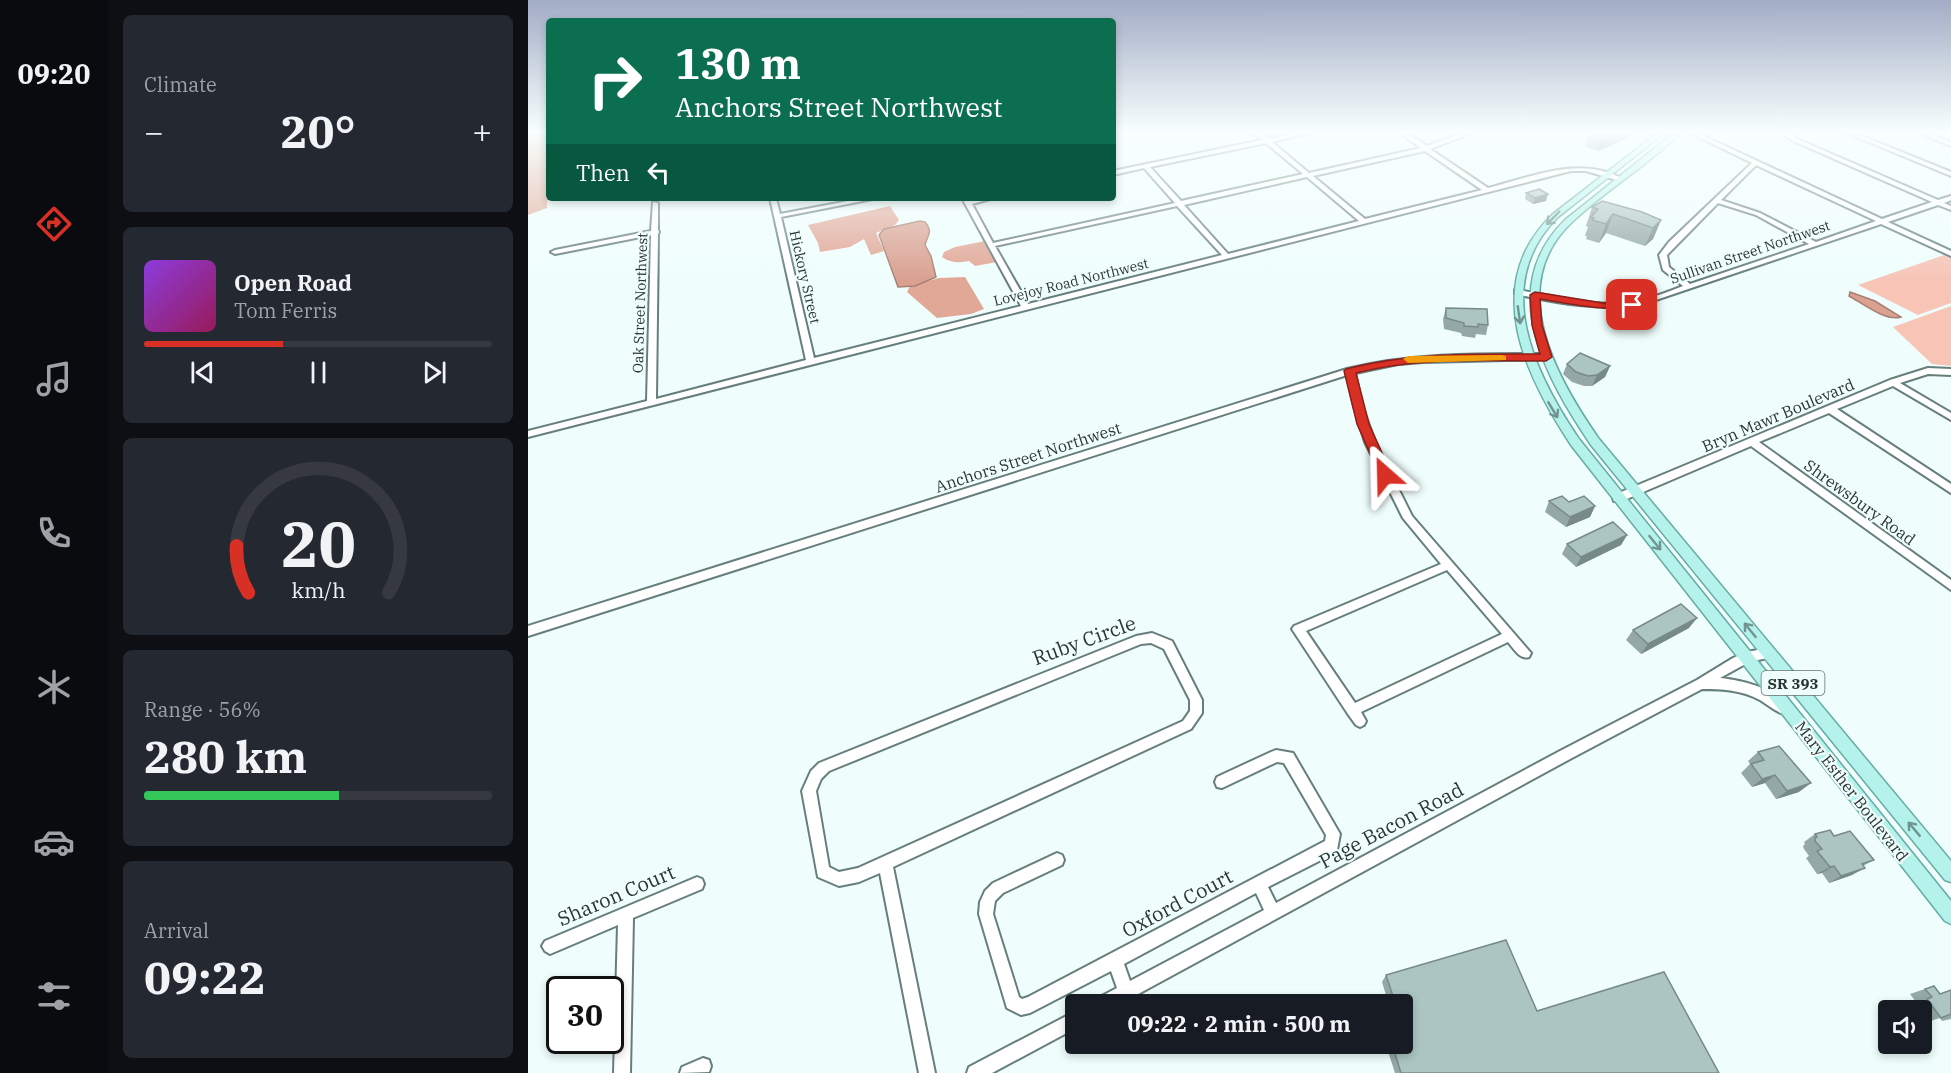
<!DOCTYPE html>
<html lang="en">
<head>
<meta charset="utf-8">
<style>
	body { margin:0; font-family:"IBM Plex Serif",serif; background:#242831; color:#f1f3f6; height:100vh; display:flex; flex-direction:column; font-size:22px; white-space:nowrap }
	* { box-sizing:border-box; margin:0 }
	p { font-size:20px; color:#9ea1a6 }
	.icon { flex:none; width:33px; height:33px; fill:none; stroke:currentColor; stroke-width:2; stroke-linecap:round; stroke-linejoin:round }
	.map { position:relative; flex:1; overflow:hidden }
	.sheet { display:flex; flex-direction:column; gap:15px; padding:15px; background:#0d0f14; width:420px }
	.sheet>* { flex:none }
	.top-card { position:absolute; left:18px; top:18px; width:570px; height:183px; border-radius:6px; box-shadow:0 3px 9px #0003; background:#0b6e4f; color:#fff; overflow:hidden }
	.controls { position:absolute; left:1350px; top:1000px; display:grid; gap:12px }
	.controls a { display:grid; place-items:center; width:54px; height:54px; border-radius:6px; background:#171b24; box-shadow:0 3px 9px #0003; font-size:30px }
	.speed { position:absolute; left:18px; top:976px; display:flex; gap:12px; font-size:30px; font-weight:700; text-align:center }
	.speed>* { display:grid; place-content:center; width:78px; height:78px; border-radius:50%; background:#171b24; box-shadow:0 3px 9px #0003; line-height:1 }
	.speed .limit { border:3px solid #111; border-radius:9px; background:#fff; color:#111 }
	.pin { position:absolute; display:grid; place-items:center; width:51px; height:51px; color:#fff; margin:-26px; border-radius:12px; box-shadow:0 3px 9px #0006 }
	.me { position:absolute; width:66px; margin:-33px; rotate:335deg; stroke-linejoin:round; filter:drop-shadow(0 0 4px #0008) }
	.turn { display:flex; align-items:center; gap:21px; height:126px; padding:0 30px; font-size:27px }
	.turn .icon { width:78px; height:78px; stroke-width:2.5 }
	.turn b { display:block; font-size:42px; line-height:51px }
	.then { display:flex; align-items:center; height:57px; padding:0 30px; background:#0003; gap:12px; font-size:22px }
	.big { font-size:45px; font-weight:700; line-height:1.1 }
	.sheet .tile { flex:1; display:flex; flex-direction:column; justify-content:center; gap:9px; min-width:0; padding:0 21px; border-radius:9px; background:#242831 }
	.sheet .dial { align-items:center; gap:0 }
	.dial svg { height:156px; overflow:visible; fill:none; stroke:#363941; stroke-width:7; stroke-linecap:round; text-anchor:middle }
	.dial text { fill:#f1f3f6; stroke:none }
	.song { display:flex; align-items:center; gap:18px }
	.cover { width:72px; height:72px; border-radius:9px; background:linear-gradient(135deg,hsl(270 70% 55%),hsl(330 70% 35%)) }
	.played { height:6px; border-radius:3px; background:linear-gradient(90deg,#d93025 40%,#363941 40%) }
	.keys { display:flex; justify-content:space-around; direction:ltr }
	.heat { display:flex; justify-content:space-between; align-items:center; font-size:33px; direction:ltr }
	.charge { height:9px; border-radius:4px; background:linear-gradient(90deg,#34c759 56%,#363941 0) }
	.trip { position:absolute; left:537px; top:994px; width:348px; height:60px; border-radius:6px; background:#171b24; box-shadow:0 3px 9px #0003; font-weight:700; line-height:60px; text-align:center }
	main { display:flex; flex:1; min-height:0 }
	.tabs { display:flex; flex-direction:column; width:108px; justify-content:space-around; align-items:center; background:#090b0e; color:#9ea1a6 }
	.tabs .icon { width:42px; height:42px }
	.tabs .on { color:#d93025 }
	.tabs b { font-size:27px; color:#f1f3f6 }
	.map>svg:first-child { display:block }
</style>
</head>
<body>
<main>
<nav class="tabs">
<b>09:20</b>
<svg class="icon on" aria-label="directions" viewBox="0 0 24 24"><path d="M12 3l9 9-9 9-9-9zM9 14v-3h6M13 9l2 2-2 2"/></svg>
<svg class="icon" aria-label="music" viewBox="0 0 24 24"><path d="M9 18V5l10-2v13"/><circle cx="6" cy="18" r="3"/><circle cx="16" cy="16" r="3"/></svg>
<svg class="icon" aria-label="phone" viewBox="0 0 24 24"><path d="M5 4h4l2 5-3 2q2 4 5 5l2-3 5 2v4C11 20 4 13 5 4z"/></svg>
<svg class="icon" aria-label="climate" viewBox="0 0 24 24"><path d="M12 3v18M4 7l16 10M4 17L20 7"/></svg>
<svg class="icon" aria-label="car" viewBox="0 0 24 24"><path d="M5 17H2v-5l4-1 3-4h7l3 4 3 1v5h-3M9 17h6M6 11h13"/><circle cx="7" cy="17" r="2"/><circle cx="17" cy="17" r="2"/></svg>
<svg class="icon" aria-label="filters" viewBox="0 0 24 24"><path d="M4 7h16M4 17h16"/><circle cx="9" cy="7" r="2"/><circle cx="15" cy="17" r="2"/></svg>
</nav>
<section class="sheet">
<div class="tile"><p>Climate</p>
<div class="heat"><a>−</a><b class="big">20°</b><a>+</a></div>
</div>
<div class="tile">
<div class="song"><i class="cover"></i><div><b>Open Road</b><p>Tom Ferris</p></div></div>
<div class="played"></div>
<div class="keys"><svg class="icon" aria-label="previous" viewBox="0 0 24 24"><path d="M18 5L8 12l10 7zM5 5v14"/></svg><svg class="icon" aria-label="pause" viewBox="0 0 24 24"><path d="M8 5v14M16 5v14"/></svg><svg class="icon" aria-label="next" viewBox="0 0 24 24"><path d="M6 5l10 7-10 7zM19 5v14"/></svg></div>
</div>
<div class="tile dial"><svg viewBox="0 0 100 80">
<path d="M14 69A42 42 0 1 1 86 69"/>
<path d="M14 69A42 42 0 0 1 8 45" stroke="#d93025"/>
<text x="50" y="56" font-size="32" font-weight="700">20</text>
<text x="50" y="72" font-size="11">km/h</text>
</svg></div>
<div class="tile"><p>Range · 56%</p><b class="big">280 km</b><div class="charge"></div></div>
<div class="tile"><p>Arrival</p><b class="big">09:22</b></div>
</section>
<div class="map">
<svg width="1423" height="1073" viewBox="0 0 1423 1073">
	<rect width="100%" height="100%" fill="#effefc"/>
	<!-- green -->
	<g fill="#f7c4b6">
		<polygon points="1419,254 1423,256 1423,303 1390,315 1330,285"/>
		<polygon points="1423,306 1423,366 1404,364 1365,327"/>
	</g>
	<!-- forest -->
	<g fill="#e1a797">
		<polygon points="0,131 21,131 21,198 23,198 19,201 19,208 0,215"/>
		<polygon points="362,206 371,220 367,225 348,233 356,251 343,255 336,239 322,247 292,252 290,243 280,225"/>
		<path d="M457 241 469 262 447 266 441 261C432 263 422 263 414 257L416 252 427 247Z"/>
		<polygon points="437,277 456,309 443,314 409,318 379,292 382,286 411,278"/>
	</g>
	<!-- water -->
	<g fill="#daa090" stroke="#a68074" stroke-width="1.5">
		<path d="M392 221 397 222C406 233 399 235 397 245L403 256 408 277 387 286 370 287 351 235 356 229Z"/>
		<path d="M1322 292 1347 301 1373 317C1358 322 1334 303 1321 296Z"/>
	</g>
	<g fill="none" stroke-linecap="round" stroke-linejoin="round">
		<!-- minor casing -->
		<g stroke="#677f7c" stroke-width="4">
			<g id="minor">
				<path d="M724 131H730L740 139 779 131H790L744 142 781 173 893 148 869 131H876L899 146 938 132 950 131 902 149 960 188C1003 177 1053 155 1095 179L1092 181 1058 171H1043L0 437V431L119 401 123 235 27 254 23 252 27 250 123 231 125 202 130 203V230L131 232 130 234 128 399 278 360 242 198H248L252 214 336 198H350L253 217 286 358 493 306 434 198H440L442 200 466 198 444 204 465 243 647 203 616 168 585 175V171L734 140ZM738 143 775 174 653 201 622 167ZM897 151 954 190 837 219 785 176ZM779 177 831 221 700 254 656 205ZM649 206 694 255 500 304 467 246Z"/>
				<path d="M1158 131H1165L1354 219 1404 202 1263 140 1258 136 1262 131H1268L1264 136 1267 138 1410 200 1423 196V200L1416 203 1423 206V210L1410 205 1360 222 1423 251V256L1353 224 1116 304C1073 311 1030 303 987 294V290H990C1030 297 1075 310 1115 300 1129 296 1142 291 1155 286L1135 270 1131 255 1141 242 1224 163ZM1228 165 1348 221 1288 242 1232 213 1193 200ZM1190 203 1228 215 1281 244 1162 284 1141 267 1139 255Z"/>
				<polygon points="1314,131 1322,131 1423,172 1423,176"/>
				<polygon points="1386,131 1394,131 1423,142 1423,146"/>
				<path d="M1018 354 1021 355V359L895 362 870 364 827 373 834 406 847 442 884 516 1003 653 1001 657C992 660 986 649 980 642L833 712 838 721 836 725 832 727 828 725 820 714 766 632 764 629 766 626 913 564 875 518 837 442 826 406 819 375 0 636V626L819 369C885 353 951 354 1018 354ZM919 570 974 634 827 703 778 631Z"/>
				<polygon points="1400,368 1423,369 1423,375 1400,374 1372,383 1423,413 1423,420 1365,386 1309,409 1423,484 1423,493 1301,413 1231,442 1423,580 1423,590 1223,446 1094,501 1086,501 1085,498 1086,495 1362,380"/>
				<path d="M624 633 644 641 674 700V713L663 729 365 867 407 1073H391L352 873 331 882 311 886 290 877 274 791 283 771 291 763 608 636ZM623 643 636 649 662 700V711L655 721 330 868 311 872 301 867 288 791 293 779 301 771 613 644Z"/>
				<path d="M1240 648 1244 649 1246 653 1244 657 1221 662 1192 678C1212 680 1249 688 1259 707L1257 711 1253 713C1245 710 1239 704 1232 700 1214 690 1194 689 1174 689L1042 759 590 1005H566L568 999 589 988 583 971 502 1013 493 1015 479 1008 451 914 452 902 457 891 465 883 529 853 534 855 536 860 534 865 475 893 467 901 465 914 491 997 494 999 500 997 797 841 798 835 756 763 749 762 694 788 689 787 687 782 689 777 743 752 748 750 765 753 812 834 809 850 803 855 740 887 748 903 1032 751 1169 680 1205 658 1219 652ZM728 893 736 910 602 981 596 964Z"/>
				<polygon points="169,877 174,879 176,884 174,889 105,918 102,1073 86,1073 90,925 22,954 17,951 14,946 17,941"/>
				<polygon points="548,1011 548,1028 464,1073 439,1073 441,1067"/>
				<polygon points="175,1058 181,1060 183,1066 181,1072 152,1073 154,1067"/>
			</g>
		</g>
		<!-- major casing -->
		<g stroke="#66aba4" stroke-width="3">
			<g id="major">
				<path d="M1132 131H1139L1030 217C962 284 1007 374 1051 439L1423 901V924L1417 921 1043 445C997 375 952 284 1025 214Z"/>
				<path d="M1148 131H1155C1121 165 1077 190 1042 224 977 288 1029 379 1071 439L1423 861V882L1417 880 1063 445C1018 378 967 289 1037 220Z"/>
			</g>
		</g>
		<!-- minor -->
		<use href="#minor" fill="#fff" fill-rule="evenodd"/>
		<!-- major -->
		<use href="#major" fill="#b6f2ec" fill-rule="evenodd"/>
	</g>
	<!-- wall -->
	<g fill="#94a9a7">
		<polygon points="1058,131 1111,131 1085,145 1069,151 1057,146 1060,137 1065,134"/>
		<polygon points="998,193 1018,201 1005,204 997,199"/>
		<polygon points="1064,207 1133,220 1125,239 1117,246 1078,233 1071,243 1058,239 1059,236 1057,236 1060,227 1058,226"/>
		<polygon points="918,308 960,325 958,335 948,334 947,338 934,336 933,333 916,329 915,319"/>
		<polygon points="1039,364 1082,366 1077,377 1064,386 1056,386 1044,382 1035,374"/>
		<polygon points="1021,501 1041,502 1067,506 1062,517 1038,527 1017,512"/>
		<polygon points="1099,535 1093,545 1048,567 1034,554 1039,544"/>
		<polygon points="1161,628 1113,654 1098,640 1105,630"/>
		<polygon points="1230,752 1271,792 1248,799 1237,783 1224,787 1213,773 1222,764 1220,761"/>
		<polygon points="1287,834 1306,836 1346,860 1335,866 1324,875 1301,883 1294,873 1289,874 1278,858 1281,856 1276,849 1275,846 1277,844 1276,842"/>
		<polygon points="858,975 1009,1011 1191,1073 867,1073 858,1045 859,1044 874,1044 874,1005 861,1005 854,982"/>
		<polygon points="1406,986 1412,994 1423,990 1423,1019 1414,1021 1412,1018 1396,1023 1394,1019 1394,1011 1388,1011 1383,1004 1388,1002 1382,994"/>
	</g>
	<!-- shaded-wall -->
	<g fill="#788a88">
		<polygon points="1097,131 1111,131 1085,145 1069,151 1072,141"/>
		<polygon points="1020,194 1018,201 1005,204 1007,198"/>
		<polygon points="1085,214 1078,233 1071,243 1078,224"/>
		<polygon points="1133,220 1125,239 1117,246 1125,228"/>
		<polygon points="1082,366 1077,377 1064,386 1069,375"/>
		<polygon points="1067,506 1062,517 1038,527 1042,517"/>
		<polygon points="1099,535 1093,545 1048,567 1053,557"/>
		<polygon points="1169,618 1161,628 1113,654 1120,644"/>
		<polygon points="1247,775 1237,783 1224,787 1234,779"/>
		<polygon points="1283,783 1271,792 1248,799 1259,791"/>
		<polygon points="1306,866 1294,873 1289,874 1302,867"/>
		<polygon points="1337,868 1324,875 1301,883 1313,876"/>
	</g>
	<!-- building -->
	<g fill="#acc5c2" stroke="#788a88" stroke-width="1.5">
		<polygon points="1072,131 1097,131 1088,135 1072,141 1060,137"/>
		<polygon points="1011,189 1020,194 1007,198 998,193"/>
		<polygon points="1074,201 1114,212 1133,220 1125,228 1085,214 1078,224 1064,220 1066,218 1063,217 1070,209 1064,207"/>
		<polygon points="918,308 959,309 960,325 950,324 950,327 936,326 936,323 918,318"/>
		<polygon points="1052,353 1082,366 1069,375 1060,376 1048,372 1039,364"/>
		<polygon points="1034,496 1041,502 1056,496 1067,506 1042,517 1021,501"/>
		<polygon points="1085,522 1099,535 1053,557 1039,544"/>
		<polygon points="1153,604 1169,618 1120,644 1105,630"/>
		<polygon points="1251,746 1283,783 1259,791 1247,775 1234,779 1223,764 1236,760 1230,752"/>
		<polygon points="1302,830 1306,836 1322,831 1346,860 1334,864 1337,868 1313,876 1306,866 1302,867 1289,851 1294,849 1287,841 1287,838 1289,837 1287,834"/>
		<polygon points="978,940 1009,1011 1136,972 1191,1073 873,1073 864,1044 874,1044 874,1036 878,1035 874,1023 874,1005 868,1005 858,975"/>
		<polygon points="1406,986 1412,994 1423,990 1423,1014 1413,1018 1399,999 1404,997 1397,989"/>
	</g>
	<!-- one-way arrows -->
	<defs><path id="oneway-shaft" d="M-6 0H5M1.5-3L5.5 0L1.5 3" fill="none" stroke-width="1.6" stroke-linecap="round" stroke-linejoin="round" transform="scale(1.5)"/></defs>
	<g stroke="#709490">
		<use href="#oneway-shaft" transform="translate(1025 218) rotate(135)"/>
		<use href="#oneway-shaft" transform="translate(991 315) rotate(82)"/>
		<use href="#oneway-shaft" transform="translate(1025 410) rotate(59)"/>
		<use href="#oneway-shaft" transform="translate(1127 543) rotate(51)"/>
		<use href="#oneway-shaft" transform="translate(1222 630) rotate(-129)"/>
		<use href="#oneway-shaft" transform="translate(1386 829) rotate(-130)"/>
	</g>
	<!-- sky -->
	<linearGradient id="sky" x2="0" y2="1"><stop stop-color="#a2acc5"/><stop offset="0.47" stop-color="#f8fffe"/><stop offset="1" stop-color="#f8fffe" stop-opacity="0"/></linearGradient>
	<rect width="1423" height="281" fill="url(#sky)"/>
	<!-- route -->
	<path fill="#d93025" stroke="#8d1f18" stroke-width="1.5" d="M1007 292 1075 303 1104 302 1109 305C1094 315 1032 302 1012 299L1014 325 1024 357 1018 361C954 361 890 357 828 373L841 424 864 475 862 478H853L829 424 816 371 818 369C882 352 946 354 1012 354L1004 325 1002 295Z"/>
	<!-- slow -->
	<polygon fill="#f59e0b" points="974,355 978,356 978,360 880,363 875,359 880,356"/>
	<g text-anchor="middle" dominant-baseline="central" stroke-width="4.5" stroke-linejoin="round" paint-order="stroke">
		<!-- far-street labels -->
		<g font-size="14" fill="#2b3634" stroke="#effefc">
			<text transform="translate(1222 252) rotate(-19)">Sullivan Street Northwest</text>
			<text transform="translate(277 277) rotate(77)">Hickory Street</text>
			<text transform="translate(543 282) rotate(-14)">Lovejoy Road Northwest</text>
			<text transform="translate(112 303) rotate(-88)">Oak Street Northwest</text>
		</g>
		<!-- shield labels -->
		<rect fill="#effefc" stroke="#667270" stroke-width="1.5" x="1233.5" y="671" width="63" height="24" rx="4.5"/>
		<g font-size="15" font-weight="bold" fill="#2b3634">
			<text x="1265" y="683">SR 393</text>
		</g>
		<!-- street labels -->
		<g font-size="16" fill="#2b3634" stroke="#effefc">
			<text transform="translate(1250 415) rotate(-23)">Bryn Mawr Boulevard</text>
			<text transform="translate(500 457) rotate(-18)">Anchors Street Northwest</text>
			<text transform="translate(1332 502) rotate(36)">Shrewsbury Road</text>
			<text transform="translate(1324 791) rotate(52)">Mary Esther Boulevard</text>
		</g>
		<!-- near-street labels -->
		<g font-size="20" fill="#2b3634" stroke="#effefc">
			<text transform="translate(556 640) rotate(-20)">Ruby Circle</text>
			<text transform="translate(863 825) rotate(-28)">Page Bacon Road</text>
			<text transform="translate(88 895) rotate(-23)">Sharon Court</text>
			<text transform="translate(649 903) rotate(-28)">Oxford Court</text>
		</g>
	</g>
</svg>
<div class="controls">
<a><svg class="icon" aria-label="sound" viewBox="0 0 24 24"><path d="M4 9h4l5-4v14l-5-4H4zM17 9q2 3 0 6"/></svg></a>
</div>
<div class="speed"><div class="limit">30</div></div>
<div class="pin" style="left:1104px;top:305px;background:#d93025"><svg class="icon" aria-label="arrive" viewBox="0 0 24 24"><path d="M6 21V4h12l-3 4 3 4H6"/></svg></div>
<svg class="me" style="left:857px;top:475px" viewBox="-20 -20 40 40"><path d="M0-17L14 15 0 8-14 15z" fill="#d93025" stroke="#fff" stroke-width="4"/></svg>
<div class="trip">09:22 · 2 min · 500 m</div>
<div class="top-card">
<div class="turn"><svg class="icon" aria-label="right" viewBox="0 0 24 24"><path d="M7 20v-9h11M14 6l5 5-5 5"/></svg><div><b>130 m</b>Anchors Street Northwest</div></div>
<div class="then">Then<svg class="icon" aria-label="left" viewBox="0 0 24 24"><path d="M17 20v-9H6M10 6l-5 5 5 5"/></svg></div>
</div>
</div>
</main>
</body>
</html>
